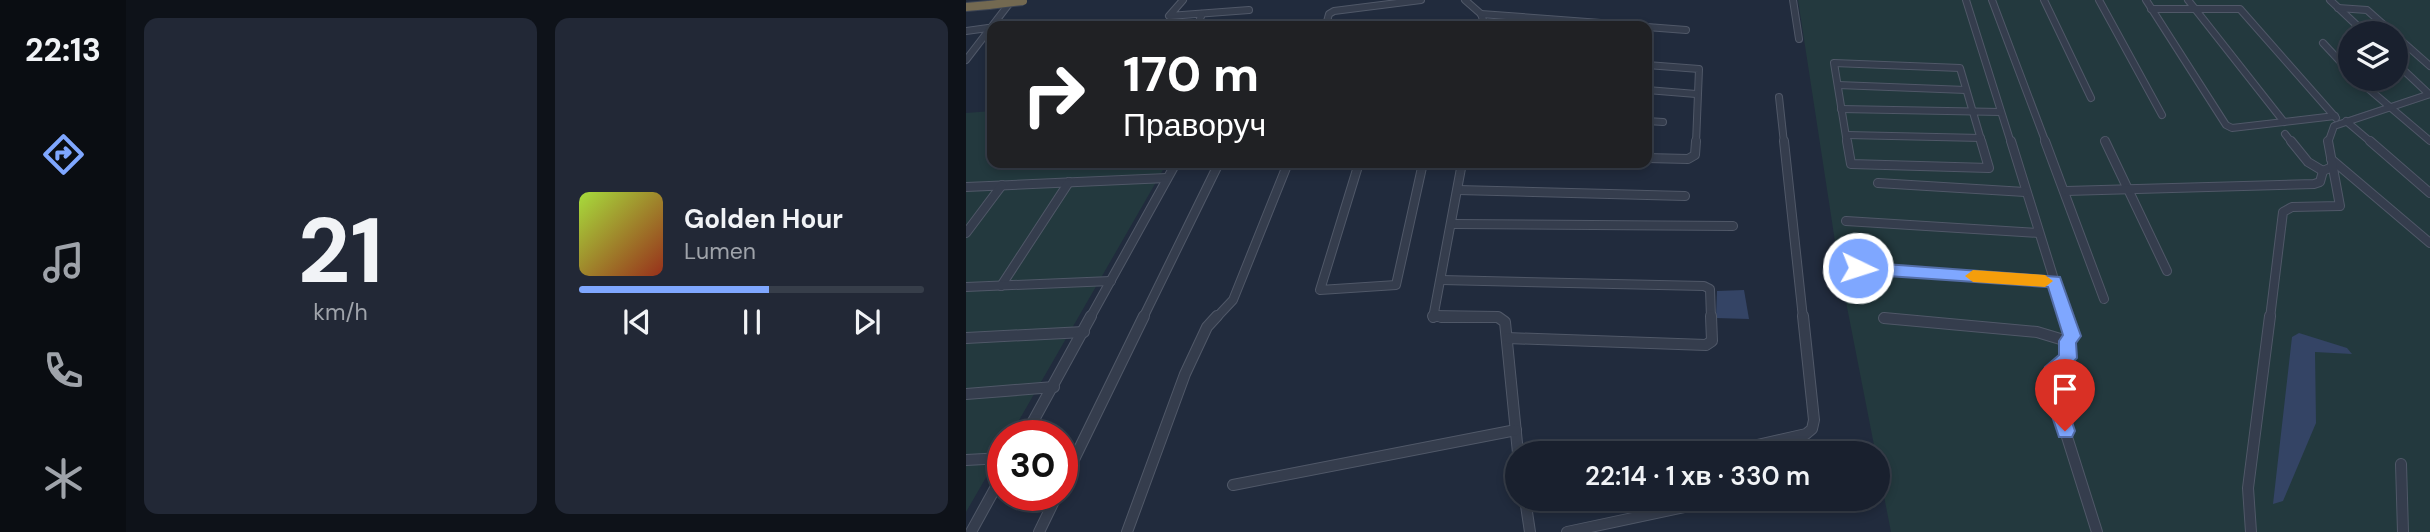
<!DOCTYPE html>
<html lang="uk">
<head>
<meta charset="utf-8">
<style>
	body { margin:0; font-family:"DM Sans",sans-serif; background:#222836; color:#f1f3f6; height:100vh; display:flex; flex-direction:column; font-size:26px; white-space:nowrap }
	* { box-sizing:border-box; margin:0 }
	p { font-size:23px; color:#9fa3aa }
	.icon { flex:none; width:38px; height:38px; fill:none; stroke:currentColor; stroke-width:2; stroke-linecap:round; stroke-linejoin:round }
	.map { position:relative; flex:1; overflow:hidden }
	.sheet { display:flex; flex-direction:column; gap:18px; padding:18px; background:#0e1219; width:840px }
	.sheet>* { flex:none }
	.guide { position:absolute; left:21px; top:21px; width:665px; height:147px; border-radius:14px; box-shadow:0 4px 10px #0003,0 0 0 2px #373e4a; background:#202124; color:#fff; overflow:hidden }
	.fabs { position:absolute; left:1372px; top:21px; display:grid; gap:14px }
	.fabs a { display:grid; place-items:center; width:70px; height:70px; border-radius:50%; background:#19202e; box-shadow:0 4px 10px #0003,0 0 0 2px #373e4a; font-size:35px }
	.speed { position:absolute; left:21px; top:420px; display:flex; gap:14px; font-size:35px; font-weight:700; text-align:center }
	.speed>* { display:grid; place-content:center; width:91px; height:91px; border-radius:50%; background:#19202e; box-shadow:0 4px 10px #0003,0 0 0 2px #373e4a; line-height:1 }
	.speed .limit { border:10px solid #d22; background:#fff; color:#111 }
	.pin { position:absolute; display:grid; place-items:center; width:60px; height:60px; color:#fff; margin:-72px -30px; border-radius:50% 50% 50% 0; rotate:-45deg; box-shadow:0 0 7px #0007 }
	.pin .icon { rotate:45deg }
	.me { position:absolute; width:77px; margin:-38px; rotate:94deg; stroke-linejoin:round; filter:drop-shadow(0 0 5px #0008) }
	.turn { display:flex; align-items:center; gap:24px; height:147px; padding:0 21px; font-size:32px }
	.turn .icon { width:91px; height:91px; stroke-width:2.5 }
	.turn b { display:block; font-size:49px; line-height:60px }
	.sheet .tile { flex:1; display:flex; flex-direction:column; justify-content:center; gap:10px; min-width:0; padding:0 24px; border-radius:14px; background:#222836 }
	.sheet .dial { align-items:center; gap:0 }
	.dial b { font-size:91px; line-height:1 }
	.song { display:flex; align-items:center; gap:21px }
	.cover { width:84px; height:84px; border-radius:10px; background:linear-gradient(135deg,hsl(80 70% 55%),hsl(10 70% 35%)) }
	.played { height:7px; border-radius:4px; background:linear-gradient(90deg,#7fa7ff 55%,#373e4a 55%) }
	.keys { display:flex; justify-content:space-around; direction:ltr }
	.sheet .tiles { flex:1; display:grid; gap:18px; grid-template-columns:repeat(2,1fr) }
	.trip { position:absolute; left:539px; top:441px; width:385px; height:70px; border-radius:35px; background:#19202e; box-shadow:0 4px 10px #0003,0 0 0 2px #373e4a; font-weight:600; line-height:70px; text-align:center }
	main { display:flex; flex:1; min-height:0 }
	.dock { display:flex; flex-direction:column; width:126px; justify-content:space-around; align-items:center; background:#0a0d12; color:#9fa3aa }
	.dock .icon { width:49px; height:49px }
	.dock .current { color:#7fa7ff }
	.dock b { font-size:32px; color:#f1f3f6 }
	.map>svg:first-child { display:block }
</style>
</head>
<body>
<main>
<nav class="dock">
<b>22:13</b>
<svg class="icon current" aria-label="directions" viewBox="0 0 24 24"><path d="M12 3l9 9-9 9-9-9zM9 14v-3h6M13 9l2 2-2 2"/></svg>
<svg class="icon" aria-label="music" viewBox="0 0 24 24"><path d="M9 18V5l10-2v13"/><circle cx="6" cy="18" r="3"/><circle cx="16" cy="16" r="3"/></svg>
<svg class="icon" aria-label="phone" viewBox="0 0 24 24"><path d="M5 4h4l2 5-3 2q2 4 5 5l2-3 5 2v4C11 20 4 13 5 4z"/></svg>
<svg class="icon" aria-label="climate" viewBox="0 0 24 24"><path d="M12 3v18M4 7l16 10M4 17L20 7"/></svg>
</nav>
<section class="sheet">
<div class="tiles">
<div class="tile dial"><b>21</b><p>km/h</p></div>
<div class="tile">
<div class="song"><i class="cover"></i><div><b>Golden Hour</b><p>Lumen</p></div></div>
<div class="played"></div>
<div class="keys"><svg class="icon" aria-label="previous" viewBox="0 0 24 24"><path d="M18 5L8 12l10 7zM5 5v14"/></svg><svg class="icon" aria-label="pause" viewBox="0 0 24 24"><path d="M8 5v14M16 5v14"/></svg><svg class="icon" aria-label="next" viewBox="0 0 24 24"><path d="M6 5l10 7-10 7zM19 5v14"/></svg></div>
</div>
</div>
</section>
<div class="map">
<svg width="1464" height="532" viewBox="0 0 1464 532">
	<rect width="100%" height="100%" fill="#212b3d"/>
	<!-- green -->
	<g fill="#23393e" fill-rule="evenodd">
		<path d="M832 0H1464V532H925L872 261ZM1384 33H1430V79H1384Z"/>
		<polygon points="26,111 26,163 201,163 44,436 37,436 37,448 0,512 0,113"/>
	</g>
	<!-- water -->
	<g fill="#344465">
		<polygon points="778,290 783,319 750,318 751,291"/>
		<polygon points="1333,333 1381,348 1386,354 1349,352 1350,423 1317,501 1307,504 1326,337"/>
	</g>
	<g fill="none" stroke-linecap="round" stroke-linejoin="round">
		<!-- minor-far2 casing -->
		<g stroke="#505868" stroke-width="8">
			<g id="minor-far2">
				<polyline points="217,0 203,16 283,10"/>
				<polyline points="499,0 515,14 519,26"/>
				<polyline points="827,0 833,39"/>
				<polyline points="1000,0 1045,143"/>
				<polyline points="1026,0 1080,143"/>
				<polyline points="1078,0 1125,98"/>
				<polyline points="1133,0 1196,115"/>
				<polyline points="1180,0 1260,125 1266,128 1369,116"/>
				<polyline points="1222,0 1318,122"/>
				<polyline points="1364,0 1399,33"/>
				<polyline points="1372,8 1401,10 1427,33"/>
				<polyline points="1185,9 1274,9 1370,118"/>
				<polyline points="515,14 675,26"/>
				<polyline points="360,25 363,14 368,11 455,0"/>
				<polyline points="231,26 236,14"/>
				<polyline points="681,27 720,30"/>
				<polyline points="0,31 22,28"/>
				<polyline points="1430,36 1464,66"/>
				<polyline points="1357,43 1384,72"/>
				<polyline points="0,60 46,0"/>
				<polyline points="1430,63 1463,94"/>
				<polyline points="681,65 733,69 730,143"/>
				<polyline points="1391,79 1464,141"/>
				<polyline points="872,85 1000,90"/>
				<polyline points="681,90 730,94"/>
				<polyline points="813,97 818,143"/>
				<polyline points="875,109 1034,112"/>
				<polyline points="681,121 697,122"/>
				<polyline points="1380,121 1406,143"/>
				<polyline points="1319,134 1326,143"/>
				<polyline points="881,135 1015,138"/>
				<polyline points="881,143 868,63 994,68 1016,143"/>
				<polyline points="1362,143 1368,126 1464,94"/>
			</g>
		</g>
		<!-- minor-far1 casing -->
		<g stroke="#505868" stroke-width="10">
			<g id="minor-far1">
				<polyline points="818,141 837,318"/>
				<polyline points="881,141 885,164 1023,168 1015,141"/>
				<polyline points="1045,141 1100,318"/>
				<polyline points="1079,141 1138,299"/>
				<polyline points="1139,141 1201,271"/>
				<polyline points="1325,141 1342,162 1357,171"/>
				<polyline points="1404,141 1464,193"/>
				<polyline points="681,158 722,159 729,155 730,141"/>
				<polyline points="1365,159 1464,243"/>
				<polyline points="393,163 354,290 430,285 457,163"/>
				<polyline points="912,183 1059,192"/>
				<polyline points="0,187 201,178"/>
				<polyline points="492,190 719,196"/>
				<polyline points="1100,191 1348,184 1354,182 1357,171 1366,167"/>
				<polyline points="880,221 1073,233"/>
				<polyline points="487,224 767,226"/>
				<polyline points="0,233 36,185"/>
				<polyline points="892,268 1088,281"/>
				<polyline points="476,280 738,286 744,289 745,318"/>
				<polyline points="35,286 103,182"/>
				<polyline points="0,287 145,281"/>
				<polyline points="124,318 210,163"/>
				<polyline points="177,318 253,163"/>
				<polyline points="250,318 267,300 322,163"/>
				<polyline points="467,318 496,163"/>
				<polyline points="475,318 533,318"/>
				<polyline points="1304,318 1317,212 1326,207 1374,206 1362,141"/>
			</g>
		</g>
		<!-- minor casing -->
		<g stroke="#505868" stroke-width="12">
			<g id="minor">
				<polyline points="467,316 532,317 539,322 552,453"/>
				<polyline points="1100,316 1106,336 1101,341 1102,358 1085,372 1084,383 1131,532"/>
				<polyline points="918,318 1071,332 1101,341"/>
				<polyline points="0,338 118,332"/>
				<polyline points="541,338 740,345 746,341 745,316"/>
				<polyline points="0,394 88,387"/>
				<polyline points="59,436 125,316"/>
				<polyline points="756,453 840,434 846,429 848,420 837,316"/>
				<polyline points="0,460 37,458"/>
				<polyline points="1435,464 1437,532"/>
				<polyline points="96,484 178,316"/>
				<polyline points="267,485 550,430"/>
				<polyline points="559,499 564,532"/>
				<polyline points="5,532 37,474"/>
				<polyline points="73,532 91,495"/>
				<polyline points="161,532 219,374 241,327 251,316"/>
				<polyline points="601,532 756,499"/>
				<polyline points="1285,532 1282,488 1304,316"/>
			</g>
		</g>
		<!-- highway casing -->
		<g stroke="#3d4554" stroke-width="10">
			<polyline id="highway" points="0,7 23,5"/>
		</g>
		<!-- minor-far2 -->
		<use href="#minor-far2" stroke="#353d4d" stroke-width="6"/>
		<!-- minor-far1 -->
		<use href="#minor-far1" stroke="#353d4d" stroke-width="8"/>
		<!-- minor -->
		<use href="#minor" stroke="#353d4d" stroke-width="10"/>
		<!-- highway -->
		<use href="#highway" stroke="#736951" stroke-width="8"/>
		<!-- highway-bridge casing -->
		<g stroke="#3d4554" stroke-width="10" stroke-linecap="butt">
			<polyline id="highway-bridge" points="23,5 57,1"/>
		</g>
		<!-- highway-bridge -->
		<use href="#highway-bridge" stroke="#736951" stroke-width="8"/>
	</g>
	<!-- route -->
	<polygon fill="#7fa7ff" stroke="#536da6" stroke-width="2" points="892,262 1094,277 1115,336 1110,343 1111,358 1094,376 1093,383 1109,431 1106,437 1093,437 1075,383 1079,367 1093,355 1093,341 1097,335 1082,287 892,274 884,268"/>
	<!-- slow -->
	<polygon fill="#f59e0b" points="1007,270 1079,275 1087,281 1079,287 1007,282 999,276"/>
</svg>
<div class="fabs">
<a><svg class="icon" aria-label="layers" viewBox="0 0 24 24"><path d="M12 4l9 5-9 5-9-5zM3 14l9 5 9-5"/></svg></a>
</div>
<div class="speed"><div class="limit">30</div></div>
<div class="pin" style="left:1099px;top:431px;background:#d93025"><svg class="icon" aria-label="arrive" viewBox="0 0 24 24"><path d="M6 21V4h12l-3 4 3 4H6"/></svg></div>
<svg class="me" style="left:892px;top:268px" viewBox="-20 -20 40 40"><circle r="17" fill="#7fa7ff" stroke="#fff" stroke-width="3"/><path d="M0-11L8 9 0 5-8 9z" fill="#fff"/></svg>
<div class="trip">22:14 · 1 хв · 330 m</div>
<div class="guide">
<div class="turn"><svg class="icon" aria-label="right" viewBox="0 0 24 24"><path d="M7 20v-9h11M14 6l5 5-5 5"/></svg><div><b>170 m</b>Праворуч</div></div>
</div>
</div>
</main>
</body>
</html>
